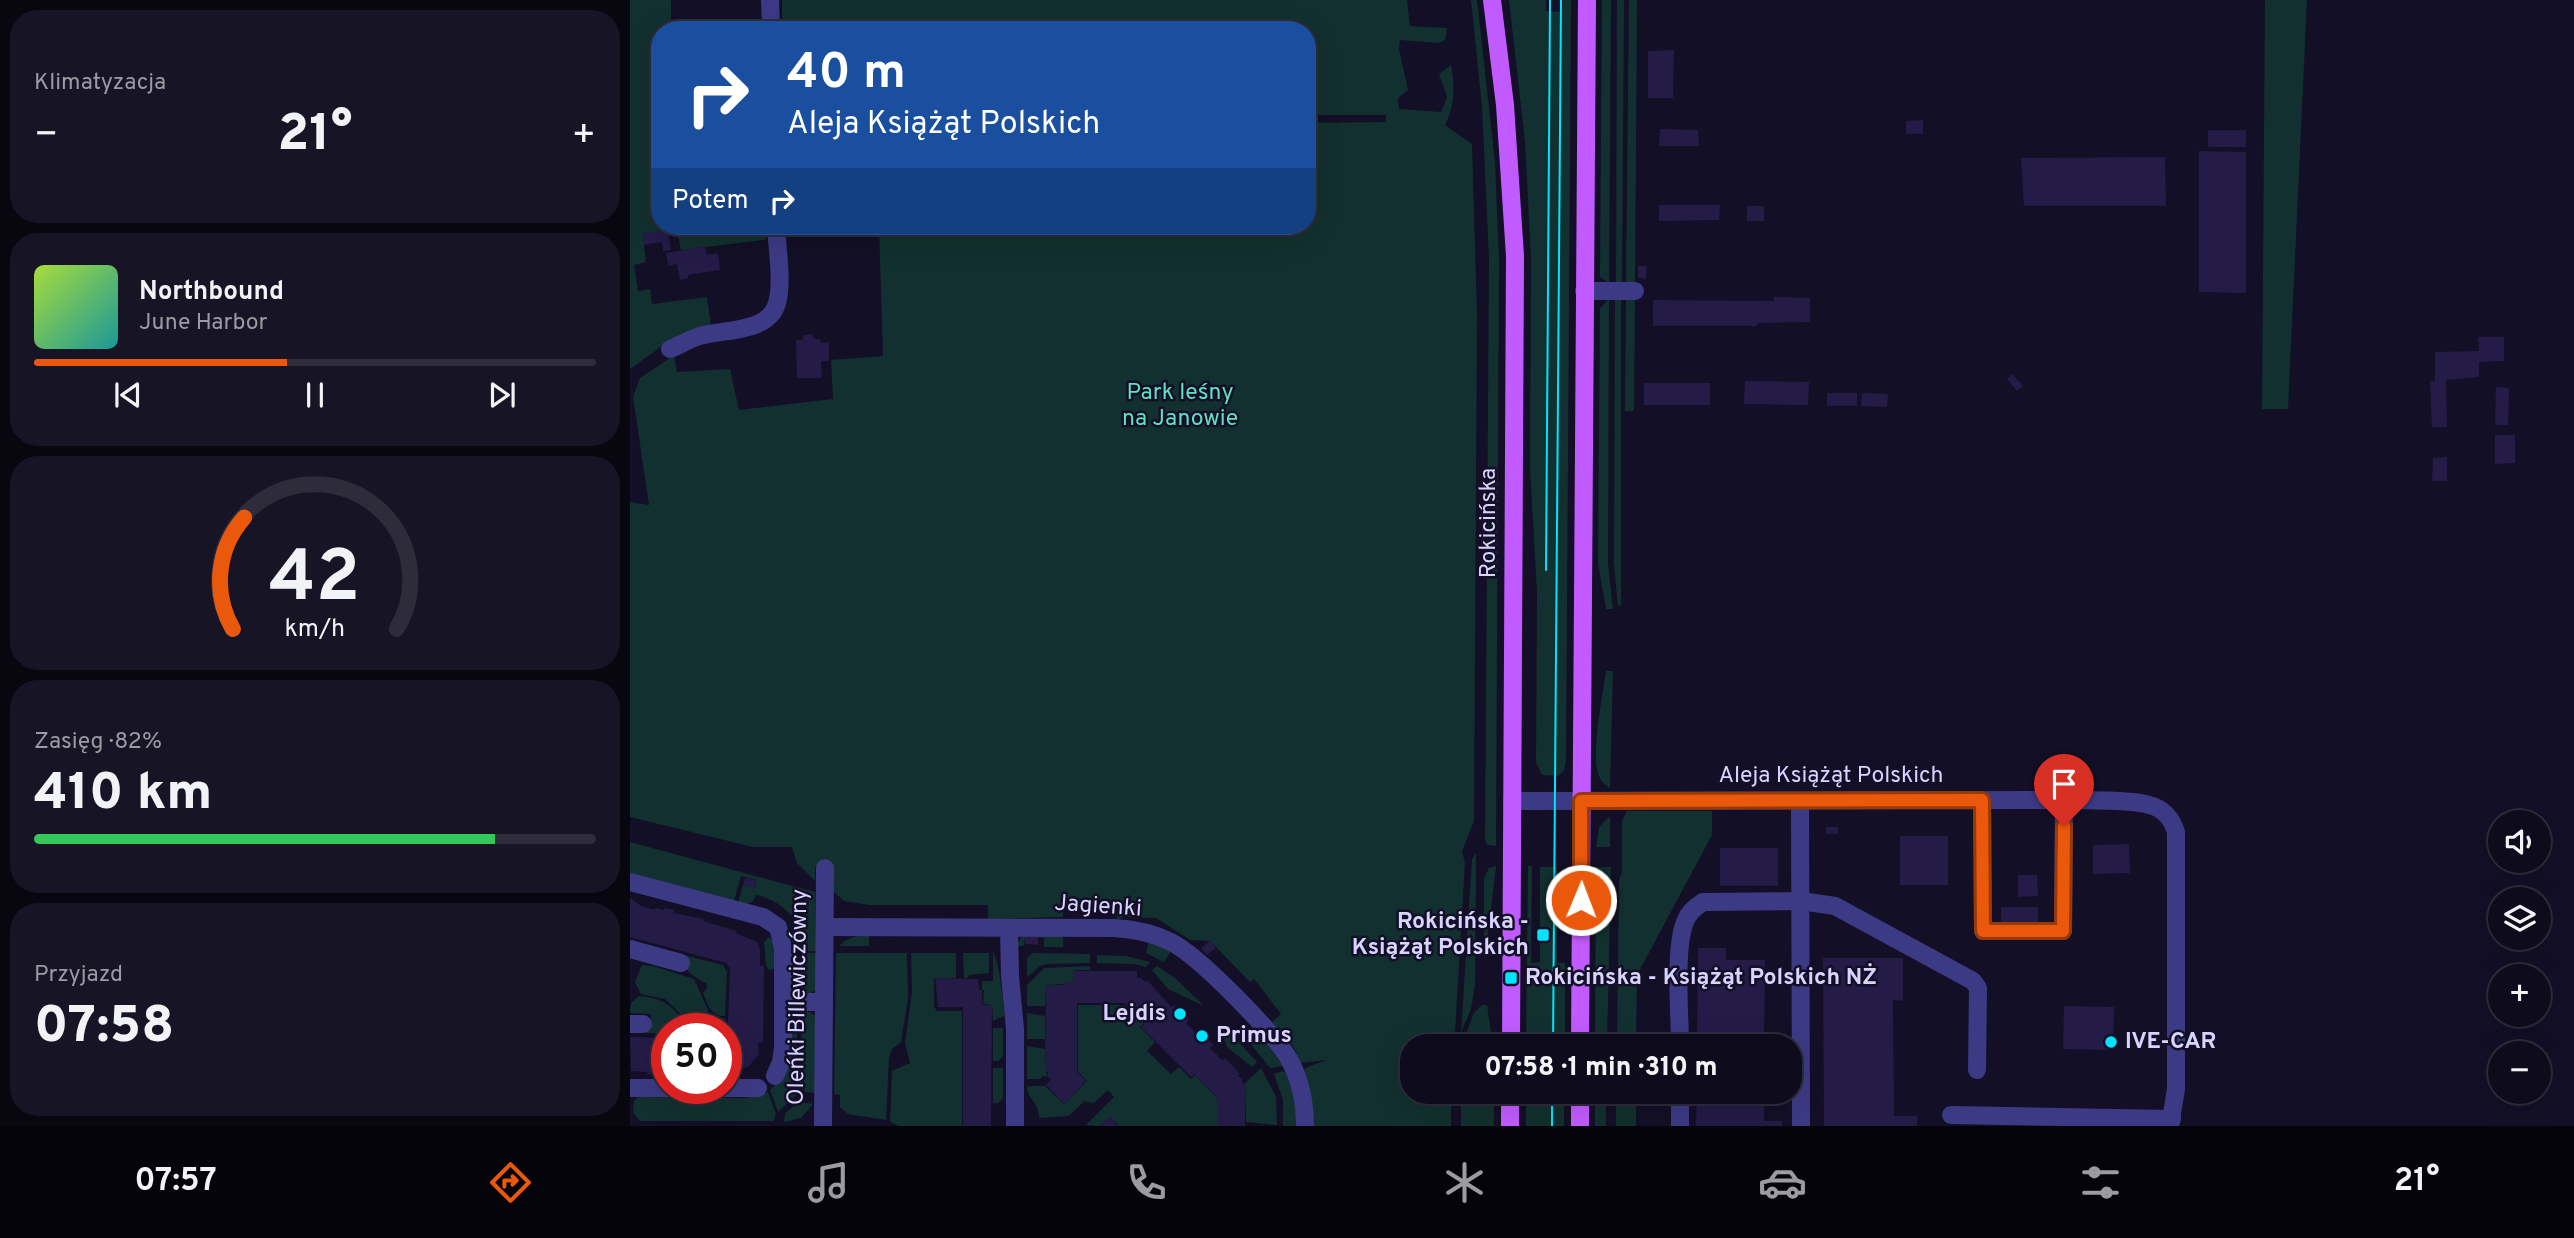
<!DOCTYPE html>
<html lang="pl">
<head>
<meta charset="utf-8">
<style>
	body { margin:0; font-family:Overpass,sans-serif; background:#171425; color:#f1f3f6; height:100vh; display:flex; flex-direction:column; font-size:26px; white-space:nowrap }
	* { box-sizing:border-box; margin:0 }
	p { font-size:23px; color:#9b9ba3 }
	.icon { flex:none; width:38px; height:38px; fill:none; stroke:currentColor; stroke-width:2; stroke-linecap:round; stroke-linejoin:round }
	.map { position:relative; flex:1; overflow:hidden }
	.sheet { display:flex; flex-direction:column; gap:10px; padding:10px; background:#08060f; width:630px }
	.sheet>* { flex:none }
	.hud { position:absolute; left:21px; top:21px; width:665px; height:214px; border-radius:28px; box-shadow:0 7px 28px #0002,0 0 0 2px #2e2b3b; background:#1a4fa0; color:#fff; overflow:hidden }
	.controls { position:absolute; left:1858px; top:810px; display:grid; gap:14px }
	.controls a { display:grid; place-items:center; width:63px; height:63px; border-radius:50%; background:#0e0b1c; box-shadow:0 7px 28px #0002,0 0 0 2px #2e2b3b; font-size:35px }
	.speed { position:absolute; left:21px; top:1013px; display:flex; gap:14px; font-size:35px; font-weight:700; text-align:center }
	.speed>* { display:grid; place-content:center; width:91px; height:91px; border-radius:50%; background:#0e0b1c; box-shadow:0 7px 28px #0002,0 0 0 2px #2e2b3b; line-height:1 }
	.speed .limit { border:10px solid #d22; background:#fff; color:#111 }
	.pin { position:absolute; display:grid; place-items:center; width:60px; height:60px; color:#fff; margin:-72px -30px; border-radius:50% 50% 50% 0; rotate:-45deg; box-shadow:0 0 7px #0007 }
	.pin .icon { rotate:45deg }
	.me { position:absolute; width:77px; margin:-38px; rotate:1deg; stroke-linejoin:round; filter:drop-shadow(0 0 5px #0008) }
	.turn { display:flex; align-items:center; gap:24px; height:147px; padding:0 21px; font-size:32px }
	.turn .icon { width:91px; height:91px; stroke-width:2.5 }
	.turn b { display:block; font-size:49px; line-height:60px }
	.then { display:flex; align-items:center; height:66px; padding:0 21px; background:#0003; gap:14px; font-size:26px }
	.big { font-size:52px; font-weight:800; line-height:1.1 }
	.sheet .tile { flex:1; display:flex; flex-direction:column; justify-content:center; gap:10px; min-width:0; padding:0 24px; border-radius:28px; background:#171425 }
	.sheet .dial { align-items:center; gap:0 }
	.dial svg { height:182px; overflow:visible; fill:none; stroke:#2e2b3b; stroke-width:7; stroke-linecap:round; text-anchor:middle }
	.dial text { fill:#f1f3f6; stroke:none }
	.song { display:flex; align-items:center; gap:21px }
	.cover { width:84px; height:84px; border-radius:10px; background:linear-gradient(135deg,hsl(80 70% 55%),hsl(180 70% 35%)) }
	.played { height:7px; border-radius:4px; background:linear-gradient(90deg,#ea580c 45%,#2e2b3b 45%) }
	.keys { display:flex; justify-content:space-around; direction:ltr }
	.heat { display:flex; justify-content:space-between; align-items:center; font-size:38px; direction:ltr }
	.charge { height:10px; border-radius:5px; background:linear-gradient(90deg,#34c759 82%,#2e2b3b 0) }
	.trip { position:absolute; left:770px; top:1034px; width:402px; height:70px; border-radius:28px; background:#0e0b1c; box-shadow:0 7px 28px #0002,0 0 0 2px #2e2b3b; font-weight:800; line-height:70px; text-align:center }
	.menu { display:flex; height:112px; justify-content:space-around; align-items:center; background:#06040b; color:#9b9ba3 }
	.menu .icon { width:49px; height:49px }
	.menu .current { color:#ea580c }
	.menu b { font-size:32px; color:#f1f3f6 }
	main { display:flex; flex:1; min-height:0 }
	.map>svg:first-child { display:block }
</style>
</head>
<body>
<main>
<section class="sheet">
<div class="tile"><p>Klimatyzacja</p>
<div class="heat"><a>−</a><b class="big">21°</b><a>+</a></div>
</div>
<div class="tile">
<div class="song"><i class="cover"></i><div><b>Northbound</b><p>June Harbor</p></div></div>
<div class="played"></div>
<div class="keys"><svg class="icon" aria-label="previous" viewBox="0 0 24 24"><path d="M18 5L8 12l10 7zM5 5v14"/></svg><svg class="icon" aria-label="pause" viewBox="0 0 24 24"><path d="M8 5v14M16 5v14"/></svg><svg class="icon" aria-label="next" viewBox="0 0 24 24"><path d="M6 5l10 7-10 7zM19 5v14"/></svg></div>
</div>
<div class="tile dial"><svg viewBox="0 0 100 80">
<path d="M14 69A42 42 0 1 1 86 69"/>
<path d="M14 69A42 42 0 0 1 19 20" stroke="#ea580c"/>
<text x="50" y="56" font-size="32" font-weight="700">42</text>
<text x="50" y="72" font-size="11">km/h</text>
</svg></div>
<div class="tile"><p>Zasięg · 82%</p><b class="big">410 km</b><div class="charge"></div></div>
<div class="tile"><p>Przyjazd</p><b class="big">07:58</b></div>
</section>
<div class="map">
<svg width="1944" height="1126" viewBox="0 0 1944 1126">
	<rect width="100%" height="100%" fill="#130f26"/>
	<!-- green -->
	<g fill="#12302f">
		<polygon points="0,0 41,0 41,30 30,30 30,226 139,226 135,240 51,250 47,231 13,233 16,262 4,265 8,291 20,289 22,304 77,297 81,326 39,341 0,369"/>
		<path d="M152 0H777L780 26 817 28 815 40 809 43 770 40 769 49 778 90 768 98 769 109 811 112 817 97 809 74 821 65C825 87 825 105 815 125L842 144 847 315 844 821 832 851 835 863 825 1033 823 1038 819 1039 823 1046H782V1092H821V1126H683L673 1071 677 1067 697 1060 670 1063C667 1048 653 1032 641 1023L651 1014 624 979 620 982 580 941 560 940 526 918 495 917 487 920 486 906H433V917L358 919V905H239L214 901 203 891 200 865 185 867V881L167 863 162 847H123L0 817V502L19 505 3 397 10 378 44 355 47 372 100 369 109 410 203 399 201 360 253 356 249 226H677V123L756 122V115H677V30H152Z"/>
		<polygon points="841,0 847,0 865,162 869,259 866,846 857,845 855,840 859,259 852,106"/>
		<polygon points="879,0 916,0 916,11 932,12 933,0 941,0 936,761 934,770 928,776 912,775 906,763 907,593 900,469 901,257 895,142"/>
		<polygon points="972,0 981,0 979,283 970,277"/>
		<polygon points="987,0 994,0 992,283 986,283"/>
		<polygon points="999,0 1007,0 1005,283 996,283"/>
		<polygon points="1635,0 1677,0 1658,409 1632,409"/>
		<polygon points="991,298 991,604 988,607 984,564 985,299"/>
		<polygon points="979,299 978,564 983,609 976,609 968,563 970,308"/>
		<polygon points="996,299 1005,299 1004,411 995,411"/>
		<path d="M976 671H983L980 788C975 785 971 782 969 776 960 757 973 694 976 671Z"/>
		<polygon points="997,811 1082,811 1082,835 1007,975 1006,1046 987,1046 989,878 992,873 992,821"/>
		<polygon points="980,816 980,847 966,847 969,827"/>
		<path d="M0 842 185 892 186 951H161L162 939 171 934C163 912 148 900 126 895L123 901 118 904 108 902 113 885 125 888 126 880 111 876 104 901 0 873Z"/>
		<polygon points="846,853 845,985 841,1009 831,1033 842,859"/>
		<polygon points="866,866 857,942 854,939 854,878 859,868"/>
		<polygon points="898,866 902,866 901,963 910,962 910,867 927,867 927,963 935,963 935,1046 896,1046"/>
		<polygon points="966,867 981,867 977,1046 965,1046"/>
		<polygon points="232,934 239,934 239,946 209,946 216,940"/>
		<polygon points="393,934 433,934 433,947 414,947 414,938 395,935 394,946 386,946"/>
		<polygon points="139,937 145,944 146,968 139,970 136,965 134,942"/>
		<polygon points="519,941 541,951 534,962 516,953"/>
		<path d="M363 952C369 961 374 1004 374 1016L363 1021 362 1005 353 1004 354 990H352V981H363Z"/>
		<polygon points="167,953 167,994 161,990 161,956"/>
		<polygon points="171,953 186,953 186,990 177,995 172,995"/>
		<polygon points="206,953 277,953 278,999 271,1042 262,1049 259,1058 256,1120 218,1114 210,1107 210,1095 204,1094"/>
		<polygon points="281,953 326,953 326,978 304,978 304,1007 307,1011 332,1011 332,1126 269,1126 260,1122 262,1071 280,1063 275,1043 282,992"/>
		<polygon points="333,953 359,953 359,973 339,975 338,978 334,978"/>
		<polygon points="403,953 460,954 460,963 416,964 410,966 397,977 397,958"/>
		<path d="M53 955 93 965 97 972 95 1016C80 1016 78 1005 73 993L77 988 76 983C64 977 52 970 53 955Z"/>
		<polygon points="467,955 496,956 520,962 516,967 504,964 467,963"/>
		<polygon points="12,965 23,966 64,979 78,1010 77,1019 72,1024 60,1023 35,999 11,994 5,982"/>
		<polygon points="460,966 460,970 444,970 443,982 434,982 434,984 416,985 415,1006 397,1006 397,985 414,968"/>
		<polygon points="527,966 545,978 574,1006 538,989 522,970"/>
		<path d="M9 996C30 997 43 1006 55 1022V1029H37V1034L12 1033 13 1027 21 1024V1014L0 1013 1 1003Z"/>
		<path d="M448 1005H495L514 1023 510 1027 525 1042 517 1051 541 1074 549 1067 561 1079 565 1075 587 1098V1126H489L480 1117 470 1126 456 1125 484 1097 478 1090 464 1103 454 1101 439 1116 409 1118C409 1102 397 1099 397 1086H415L434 1104 457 1081 448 1071Z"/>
		<polygon points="852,1005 857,1005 863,1046 831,1046 844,1013"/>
		<path d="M167 1011V1090L166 1095 148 1112 140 1090C162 1072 162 1042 162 1016Z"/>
		<polygon points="172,1011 177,1011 186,1016 185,1093 175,1092 171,1084"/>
		<polygon points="397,1013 415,1016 415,1039 397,1039"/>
		<polygon points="92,1018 96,1020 95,1029 58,1029 74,1025 80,1019"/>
		<polygon points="595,1027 627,1062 622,1067 597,1047 591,1031"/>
		<polygon points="363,1028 373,1028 373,1056 368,1061 363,1061"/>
		<polygon points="630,1034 653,1066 640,1068 620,1043"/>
		<polygon points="397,1046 415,1049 415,1072 417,1073 417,1077 413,1076 410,1079 397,1079"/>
		<polygon points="363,1068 373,1068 373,1098 368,1103 363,1103"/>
		<polygon points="631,1068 646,1097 647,1125 616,1122 616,1082"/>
		<polygon points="653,1071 657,1073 666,1106 667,1126 653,1126 653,1100 644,1074"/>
		<polygon points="138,1092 146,1114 144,1121 10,1121 3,1113 4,1101 8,1097 116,1098"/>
		<rect x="831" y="1092" width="33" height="34"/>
		<rect x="896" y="1092" width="38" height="34"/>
		<rect x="965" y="1092" width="11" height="34"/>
		<rect x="986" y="1092" width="20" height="34"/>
		<polygon points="169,1102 183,1104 171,1118 154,1122 155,1113"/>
	</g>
	<!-- building -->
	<g fill="#241b47">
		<polygon points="1044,50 1043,98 1018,98 1018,51"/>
		<polygon points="1293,120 1293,134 1276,134 1276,121"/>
		<polygon points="1030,129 1068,130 1069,146 1029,146"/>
		<rect x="1578" y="130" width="38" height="17"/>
		<polygon points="1569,151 1616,152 1616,293 1569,292"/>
		<polygon points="1535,157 1536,206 1394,206 1391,158"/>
		<polygon points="1029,205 1090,205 1089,220 1029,221"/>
		<rect x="1117" y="206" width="17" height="15"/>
		<polygon points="38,230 41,250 33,251 32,242 14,245 13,233"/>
		<polygon points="75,246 77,255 88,253 90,270 58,275 58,278 50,280 47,264 38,266 36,253"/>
		<polygon points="1008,266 1017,266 1016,279 1008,278"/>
		<polygon points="1144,297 1180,298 1180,322 1127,323 1127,326 1023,326 1023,300 1144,301"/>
		<polygon points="182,334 185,339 190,339 191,343 199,342 199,361 191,361 192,378 167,378 166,340 172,340 174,335"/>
		<polygon points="1848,337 1874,337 1874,361 1849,362 1849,377 1816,380 1817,427 1802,427 1800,381 1805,381 1805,352 1849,351"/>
		<polygon points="1382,374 1393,386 1387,391 1377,379"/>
		<polygon points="1115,381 1179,382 1178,405 1114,404"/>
		<rect x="1014" y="383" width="66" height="22"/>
		<polygon points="1866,387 1879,388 1878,425 1865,425"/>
		<rect x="1197" y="393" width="30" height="13"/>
		<polygon points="1232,393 1258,394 1257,407 1231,406"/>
		<polygon points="1865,435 1885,435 1885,463 1865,464"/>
		<polygon points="1817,457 1817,481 1802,481 1803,458"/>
		<rect x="1196" y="827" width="12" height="7"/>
		<rect x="1270" y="836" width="48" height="49"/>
		<polygon points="1499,844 1500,873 1463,874 1463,845"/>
		<rect x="1090" y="848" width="58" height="38"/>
		<polygon points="1388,875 1407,875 1408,896 1388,897"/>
		<polygon points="115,878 126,880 124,888 113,885"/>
		<polygon points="0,898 11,906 25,910 25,908 34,910 35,908 44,910 43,913 74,919 73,921 107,931 106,933 127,942 130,949 130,966 134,966 133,1042 128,1043 129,1054 118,1067 96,1072 100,968 96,963 0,937"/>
		<rect x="1371" y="907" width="37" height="19"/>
		<polygon points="395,935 408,936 408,945 395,944"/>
		<polygon points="580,941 586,948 577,955 571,948"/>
		<polygon points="1068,948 1096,948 1096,960 1135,960 1134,1046 1067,1046"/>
		<polygon points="1193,958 1273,958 1273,1001 1263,1000 1264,1116 1287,1116 1287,1126 1194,1126"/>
		<polygon points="444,971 507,971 507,978 511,978 515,982 517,980 541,1007 544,1005 559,1020 556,1023 566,1033 569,1030 583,1045 580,1048 592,1060 595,1058 610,1074 608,1076 612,1079 612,1083 616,1083 615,1126 587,1126 587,1097 564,1074 561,1077 511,1027 515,1023 495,1003 447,1003 447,1071 456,1081 434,1104 416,1085 421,1080 418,1077 418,1072 415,1072 416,985 434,985 434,982 443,982"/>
		<polygon points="305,978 348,979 349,990 352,990 352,1005 362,1005 361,1126 333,1126 333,1007 308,1007"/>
		<polygon points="1434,1006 1484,1007 1483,1050 1433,1049"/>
		<polygon points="0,1037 37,1038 37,1072 17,1075 17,1072 1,1071"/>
		<polygon points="1067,1092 1134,1092 1134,1121 1152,1121 1152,1126 1066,1126"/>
		<polygon points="480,1117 488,1126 470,1126"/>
	</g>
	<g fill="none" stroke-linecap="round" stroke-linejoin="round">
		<!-- minor -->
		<g stroke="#3d3a85" stroke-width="18">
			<polyline points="140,0 141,30"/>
			<polyline points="954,291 1005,291"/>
			<path d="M40 349C50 345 60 339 70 336 94 329 139 333 147 303 153 282 147 248 146 226"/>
			<polyline points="1352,800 1353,931 1433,931 1434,800"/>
			<path d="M882 801 1434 800C1458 801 1498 799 1519 805 1533 808 1542 819 1546 832V1089L1540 1126"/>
			<polyline points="1170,801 1171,1126"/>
			<polyline points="0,882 133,917 148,927 153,948 153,1048 151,1062 145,1076"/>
			<path d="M195 927 484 928C504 929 523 933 541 942 569 956 643 1032 659 1059 670 1079 675 1103 675 1126"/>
			<polyline points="379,928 380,976 385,1029 385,1126"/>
			<polyline points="0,949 51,963"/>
			<polyline points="153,1002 193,1002"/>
			<polyline points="0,1024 13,1024"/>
			<path d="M1050 1046C1050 1015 1044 949 1055 922 1058 913 1065 907 1073 902L1171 901 1205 906 1343 981 1348 988 1347 1070"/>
			<polyline points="0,1088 128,1088"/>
			<polyline points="1050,1092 1050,1126"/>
			<polyline points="1321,1115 1542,1119"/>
			<polyline points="193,1126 195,868"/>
		</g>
		<!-- major -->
		<g stroke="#c25bff" stroke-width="18">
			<polyline points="862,0 875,105 885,256 881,1046"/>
			<polyline points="950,1046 957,0"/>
			<polyline points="880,1126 880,1092"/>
			<polyline points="950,1126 950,1092"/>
		</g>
		<!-- tram -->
		<g stroke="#00e5ff" stroke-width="2">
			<polyline points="916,570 920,0"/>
			<polyline points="923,1046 931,0"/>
			<polyline points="922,1126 922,1092"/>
		</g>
	</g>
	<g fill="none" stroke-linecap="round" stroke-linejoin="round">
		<!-- route casing -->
		<g stroke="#983908" stroke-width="18">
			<polyline id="route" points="951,900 951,801 1352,800 1353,931 1433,931 1434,826"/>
		</g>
		<!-- route -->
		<use href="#route" stroke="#ea580c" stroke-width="12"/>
	</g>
	<!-- markers -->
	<g fill="#00e5ff" stroke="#130f26" stroke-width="2.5">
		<rect x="906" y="928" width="14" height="14" rx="3.5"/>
		<rect x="874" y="971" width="14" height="14" rx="3.5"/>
		<circle cx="550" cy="1014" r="7"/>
		<circle cx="572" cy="1036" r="7"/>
		<circle cx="1481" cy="1042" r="7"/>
	</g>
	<g text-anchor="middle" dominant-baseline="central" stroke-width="5" stroke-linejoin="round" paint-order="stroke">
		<!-- park labels -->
		<g font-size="23" fill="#5fe0c0" stroke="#130f26">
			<text x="550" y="393">Park leśny<tspan x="550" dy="26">na Janowie</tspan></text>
		</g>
		<!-- street labels -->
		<g font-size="23" fill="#d9d4ff" stroke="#130f26">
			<text transform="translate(859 523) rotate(-90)">Rokicińska</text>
			<text x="1201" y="776">Aleja Książąt Polskich</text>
			<text transform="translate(468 907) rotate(4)">Jagienki</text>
			<text transform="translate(169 997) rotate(-89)">Oleńki Billewiczówny</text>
		</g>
		<!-- poi labels -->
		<g font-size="23" font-weight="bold" fill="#d9d4ff" stroke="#130f26" text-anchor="start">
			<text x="899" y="922" text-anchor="end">Rokicińska -<tspan x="899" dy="26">Książąt Polskich</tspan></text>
			<text x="895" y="978">Rokicińska - Książąt Polskich NŻ</text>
			<text x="536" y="1014" text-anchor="end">Lejdis</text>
			<text x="586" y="1036">Primus</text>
			<text x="1495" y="1042">IVE-CAR</text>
		</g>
	</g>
</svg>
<div class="controls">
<a><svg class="icon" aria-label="sound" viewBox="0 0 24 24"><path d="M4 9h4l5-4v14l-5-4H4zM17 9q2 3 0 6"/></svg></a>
<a><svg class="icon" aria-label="layers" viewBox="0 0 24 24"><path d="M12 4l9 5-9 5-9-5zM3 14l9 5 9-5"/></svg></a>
<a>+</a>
<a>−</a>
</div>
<div class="speed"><div class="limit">50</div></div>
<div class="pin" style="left:1434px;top:826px;background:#d93025"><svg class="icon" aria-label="arrive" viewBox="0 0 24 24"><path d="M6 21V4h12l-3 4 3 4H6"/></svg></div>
<svg class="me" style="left:951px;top:900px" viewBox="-20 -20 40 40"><circle r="17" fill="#ea580c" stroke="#fff" stroke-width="3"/><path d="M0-11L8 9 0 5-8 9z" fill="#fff"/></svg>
<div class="trip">07:58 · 1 min · 310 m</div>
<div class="hud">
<div class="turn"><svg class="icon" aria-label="right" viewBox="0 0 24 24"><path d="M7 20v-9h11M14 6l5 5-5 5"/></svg><div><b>40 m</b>Aleja Książąt Polskich</div></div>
<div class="then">Potem<svg class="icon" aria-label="right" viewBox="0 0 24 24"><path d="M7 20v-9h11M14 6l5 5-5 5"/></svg></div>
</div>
</div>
</main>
<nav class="menu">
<b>07:57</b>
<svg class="icon current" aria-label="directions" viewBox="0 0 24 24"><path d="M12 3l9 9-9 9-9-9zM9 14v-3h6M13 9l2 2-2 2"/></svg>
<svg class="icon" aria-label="music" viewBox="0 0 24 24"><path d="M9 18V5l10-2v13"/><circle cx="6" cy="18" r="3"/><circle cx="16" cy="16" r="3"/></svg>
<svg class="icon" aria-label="phone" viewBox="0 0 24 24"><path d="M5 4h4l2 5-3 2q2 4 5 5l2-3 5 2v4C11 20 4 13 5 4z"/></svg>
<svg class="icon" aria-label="climate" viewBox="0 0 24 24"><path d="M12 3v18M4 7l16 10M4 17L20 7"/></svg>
<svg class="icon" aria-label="car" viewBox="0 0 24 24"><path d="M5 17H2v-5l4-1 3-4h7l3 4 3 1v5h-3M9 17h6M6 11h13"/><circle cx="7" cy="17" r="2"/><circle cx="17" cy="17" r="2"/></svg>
<svg class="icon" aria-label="filters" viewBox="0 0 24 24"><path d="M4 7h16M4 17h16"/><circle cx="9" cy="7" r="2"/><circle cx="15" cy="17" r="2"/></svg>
<b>21°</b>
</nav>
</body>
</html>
